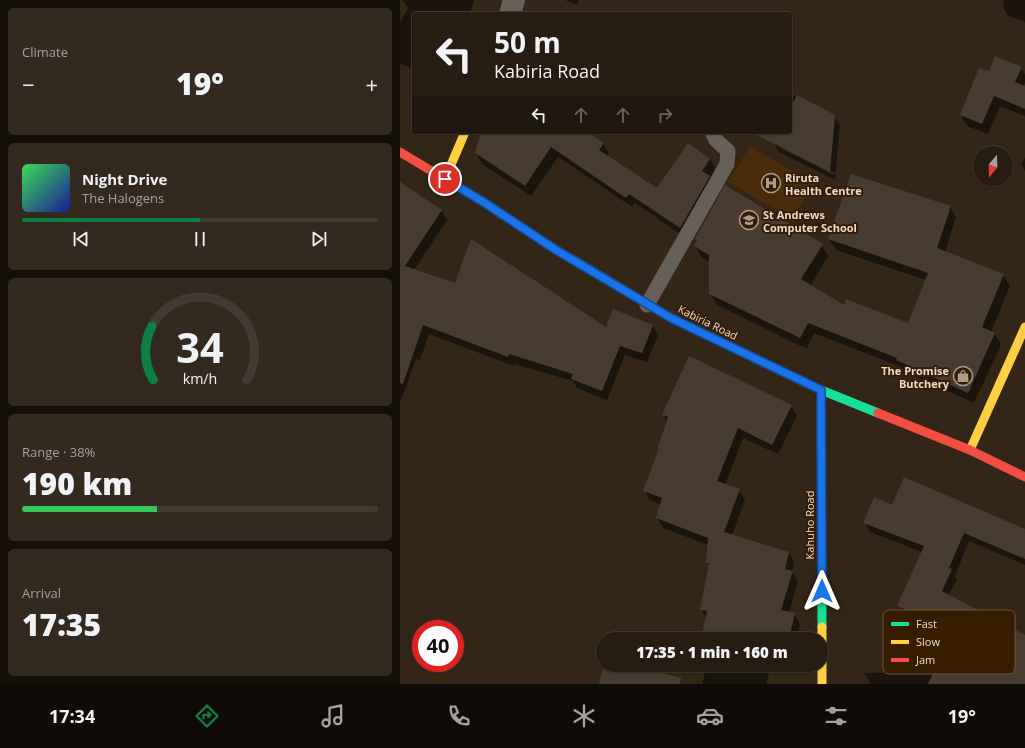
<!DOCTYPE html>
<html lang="en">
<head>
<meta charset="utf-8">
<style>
	body { margin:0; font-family:"Open Sans",sans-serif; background:#33291f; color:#f1f3f6; height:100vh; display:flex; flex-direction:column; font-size:15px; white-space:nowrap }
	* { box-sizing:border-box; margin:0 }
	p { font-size:13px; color:#a4a19f }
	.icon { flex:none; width:22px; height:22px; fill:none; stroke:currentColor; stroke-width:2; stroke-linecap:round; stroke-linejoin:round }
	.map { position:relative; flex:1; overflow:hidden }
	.drawer { display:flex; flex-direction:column; gap:8px; padding:8px; background:#150f09; width:400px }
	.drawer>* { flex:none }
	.banner { position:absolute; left:12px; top:12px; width:380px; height:122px; border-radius:4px; box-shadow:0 1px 3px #0004,0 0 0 1px #433a31; background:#271c11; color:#f1f3f6; overflow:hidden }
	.needle { width:26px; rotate:199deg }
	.buttons { position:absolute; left:573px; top:146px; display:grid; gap:8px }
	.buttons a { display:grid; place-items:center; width:40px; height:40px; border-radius:50%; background:#271c11; box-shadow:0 1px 3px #0004,0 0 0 1px #433a31; font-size:20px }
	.speed { position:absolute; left:12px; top:620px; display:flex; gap:8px; font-size:20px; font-weight:700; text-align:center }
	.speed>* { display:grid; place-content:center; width:52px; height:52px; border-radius:50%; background:#271c11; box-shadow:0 1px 3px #0004,0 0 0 1px #433a31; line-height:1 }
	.speed .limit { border:6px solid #d22; background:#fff; color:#111 }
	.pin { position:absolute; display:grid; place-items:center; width:34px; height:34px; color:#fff; margin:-17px; border:2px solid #fff; border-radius:50%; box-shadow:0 1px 4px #0007 }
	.me { position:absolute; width:44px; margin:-22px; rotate:0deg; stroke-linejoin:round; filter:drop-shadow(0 0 3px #0008) }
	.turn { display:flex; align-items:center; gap:14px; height:84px; padding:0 16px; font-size:18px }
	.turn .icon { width:52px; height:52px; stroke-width:2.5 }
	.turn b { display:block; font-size:28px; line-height:34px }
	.lanes { display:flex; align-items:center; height:38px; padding:0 16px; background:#0003; justify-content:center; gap:20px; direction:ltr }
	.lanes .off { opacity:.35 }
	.big { font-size:30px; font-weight:800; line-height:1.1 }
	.drawer .widget { flex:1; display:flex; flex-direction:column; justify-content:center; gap:6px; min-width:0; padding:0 14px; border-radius:6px; background:#33291f }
	.drawer .dial { align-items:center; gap:0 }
	.dial svg { height:104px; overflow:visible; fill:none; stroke:#433a31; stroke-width:7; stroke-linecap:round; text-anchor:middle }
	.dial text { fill:#f1f3f6; stroke:none }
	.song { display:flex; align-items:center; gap:12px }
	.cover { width:48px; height:48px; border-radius:6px; background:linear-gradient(135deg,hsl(130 70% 55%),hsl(240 70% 35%)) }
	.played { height:4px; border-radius:2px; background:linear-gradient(90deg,#0b8043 50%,#433a31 50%) }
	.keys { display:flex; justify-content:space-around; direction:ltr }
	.heat { display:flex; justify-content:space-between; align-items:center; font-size:22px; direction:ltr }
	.charge { height:6px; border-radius:3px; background:linear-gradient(90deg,#34c759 38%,#433a31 0) }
	.trip { position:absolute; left:196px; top:632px; width:232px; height:40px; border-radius:20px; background:#271c11; box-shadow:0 1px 3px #0004,0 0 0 1px #433a31; font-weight:800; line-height:40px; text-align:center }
	.tab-bar { display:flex; height:64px; justify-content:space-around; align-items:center; background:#100b07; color:#a4a19f }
	.tab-bar .icon { width:28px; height:28px }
	.tab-bar .current { color:#0b8043 }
	.tab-bar b { font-size:18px; color:#f1f3f6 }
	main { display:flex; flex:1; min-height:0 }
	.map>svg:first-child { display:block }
</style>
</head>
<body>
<main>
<section class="drawer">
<div class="widget"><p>Climate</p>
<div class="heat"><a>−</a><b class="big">19°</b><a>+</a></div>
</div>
<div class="widget">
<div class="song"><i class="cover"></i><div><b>Night Drive</b><p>The Halogens</p></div></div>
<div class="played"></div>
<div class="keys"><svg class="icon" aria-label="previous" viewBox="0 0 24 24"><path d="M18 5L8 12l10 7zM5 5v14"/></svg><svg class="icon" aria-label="pause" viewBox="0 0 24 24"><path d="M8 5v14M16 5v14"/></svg><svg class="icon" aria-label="next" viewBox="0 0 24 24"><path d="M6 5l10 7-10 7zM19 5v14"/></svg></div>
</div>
<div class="widget dial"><svg viewBox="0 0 100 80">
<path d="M14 69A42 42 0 1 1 86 69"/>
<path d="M14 69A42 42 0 0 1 13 28" stroke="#0b8043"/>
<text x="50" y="56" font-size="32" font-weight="700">34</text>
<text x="50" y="72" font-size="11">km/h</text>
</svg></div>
<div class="widget"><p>Range · 38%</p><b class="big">190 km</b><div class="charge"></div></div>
<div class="widget"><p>Arrival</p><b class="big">17:35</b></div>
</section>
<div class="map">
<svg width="625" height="684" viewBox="0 0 625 684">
	<rect width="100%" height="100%" fill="#342617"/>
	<!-- built -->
	<polygon fill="#492c0b" points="350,146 414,184 392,219 328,182"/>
	<!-- shadow -->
	<g fill="#0007" fill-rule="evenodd">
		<polygon points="2,0 74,0 70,14 14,14 14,69 0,64 0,23 8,8"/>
		<polygon points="165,0 179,0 177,5"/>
		<polygon points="604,0 625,0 625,22 608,16 603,7"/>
		<polygon points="621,68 625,75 625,83 623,87 625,88 625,116 600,106 588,134 567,126 561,115 589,73"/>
		<path d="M390 94 434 116 440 125 435 180 379 152 374 143 358 132H390ZM380 145 435 173 434 175 380 148Z"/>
		<polygon points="82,132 186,132 203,143 209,154 207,156 257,190 310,159 316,170 310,178 315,187 286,238 235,203 232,207 158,157 131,196 82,164 76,153"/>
		<polygon points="625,157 625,171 621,165"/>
		<polygon points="7,187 42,211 47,220 14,270 55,284 207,328 252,325 258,335 247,362 225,355 207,400 177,388 173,381 114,364 114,366 29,334 20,360 16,359 0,403 0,195"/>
		<polygon points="550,206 556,217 545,252 603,275 610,286 591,332 595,334 601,345 574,403 504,371 501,367 414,333 407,349 317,305 310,294 310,262 301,257 295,246 298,241 296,239 422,245 428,256 410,286 444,306 509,324 526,280 436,250 429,239"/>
		<polygon points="391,406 397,416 378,454 343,438 325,485 339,490 345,500 332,535 389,552 394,562 392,572 398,582 389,613 394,614 400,624 397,639 302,639 306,618 301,609 310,567 307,562 308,545 263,528 257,518 261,505 250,500 244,491 260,449 268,422 263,415"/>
		<polygon points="493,506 625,530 625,565 569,541 555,576 557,579 549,595 625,636 625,684 471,684 464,673 535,672 551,636 504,615 499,606 522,552 470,532 465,523"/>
		<polygon points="307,665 391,665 390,670 371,666 366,684 302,684"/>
	</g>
	<!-- building -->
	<g fill="#483c30">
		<polygon points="595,56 622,67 615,82 625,86 625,109 594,96 582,124 560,115 579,68 589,71"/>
		<polygon points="397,95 435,115 430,172 351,132 390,132 390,109"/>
		<polygon points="81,132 188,132 204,143 199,150 257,188 288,143 310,159 302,171 310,176 280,228 229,194 226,198 151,147 125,186 75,153"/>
		<polygon points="451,174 551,206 537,248 604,274 582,327 595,333 568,393 496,360 497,358 408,323 400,338 309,294 309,255 294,246 297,240 295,239 325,185 423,244 401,279 444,305 446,299 508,323 528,273 428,239"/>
		<polygon points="0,182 42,210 5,266 55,283 71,239 206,327 213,309 253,325 242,353 220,346 202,391 171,379 173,374 109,354 108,357 23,325 3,384 0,383"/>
		<polygon points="289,356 392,405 372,445 338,428 317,481 340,489 324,532 389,552 385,569 393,571 381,610 395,613 389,639 301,639 307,611 300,610 309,563 306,563 308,538 256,518 262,498 243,491 259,448 258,447 268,417 262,415"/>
		<polygon points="504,477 625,529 625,559 564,533 549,568 552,569 542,591 625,635 625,684 528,684 553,630 497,606 524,546 463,523 474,497 492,505"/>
		<polygon points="204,665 234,665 281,678 280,684 199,684"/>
	</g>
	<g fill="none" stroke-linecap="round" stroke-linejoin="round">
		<!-- lane -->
		<polyline stroke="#676058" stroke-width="15" points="247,305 327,164 328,151 316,140 312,132"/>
		<!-- street -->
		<polyline stroke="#676058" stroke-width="22" points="110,14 114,0"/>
		<!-- fast -->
		<g stroke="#16e098" stroke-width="9">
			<polyline points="184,266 271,318 421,390 478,413"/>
			<polyline points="421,390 422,627"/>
		</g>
		<!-- slow -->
		<g stroke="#ffcf43" stroke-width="9">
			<polyline points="45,179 65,132"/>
			<polyline points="570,450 625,327"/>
			<polyline points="422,627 422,684"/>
		</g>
		<!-- jam -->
		<g stroke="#f24e42" stroke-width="9">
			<polyline points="0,152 85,203 156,250 184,266"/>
			<polyline points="478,413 570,450 625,477"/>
		</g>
	</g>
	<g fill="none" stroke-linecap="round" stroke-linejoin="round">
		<!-- route casing -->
		<g stroke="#114b97" stroke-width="10">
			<polyline id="route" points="45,179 85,203 156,250 271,318 421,390 422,591"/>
		</g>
		<!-- route -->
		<use href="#route" stroke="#1a73e8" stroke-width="7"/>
	</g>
	<!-- icons -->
	<defs>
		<g id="hospital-ring" transform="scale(1)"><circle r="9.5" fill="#361d01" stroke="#ac9c8d" stroke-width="1.5"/><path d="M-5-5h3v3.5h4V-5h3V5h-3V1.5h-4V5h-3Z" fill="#ac9c8d"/></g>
		<g id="school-ring" transform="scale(1)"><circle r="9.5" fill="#361d01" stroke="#ac9c8d" stroke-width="1.5"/><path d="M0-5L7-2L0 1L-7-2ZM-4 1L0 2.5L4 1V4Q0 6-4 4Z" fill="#ac9c8d"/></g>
		<g id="shop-ring" transform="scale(1)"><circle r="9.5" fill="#361d01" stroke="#ac9c8d" stroke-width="1.5"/><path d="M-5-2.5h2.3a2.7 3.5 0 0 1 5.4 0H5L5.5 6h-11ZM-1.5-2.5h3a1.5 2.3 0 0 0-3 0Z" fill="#ac9c8d"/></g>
	</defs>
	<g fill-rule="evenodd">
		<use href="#hospital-ring" x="371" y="183"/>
		<use href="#school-ring" x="349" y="220"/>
		<use href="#shop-ring" x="563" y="376"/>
	</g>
	<g text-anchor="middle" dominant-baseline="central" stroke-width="4" stroke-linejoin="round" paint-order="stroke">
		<!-- poi labels -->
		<g font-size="11" font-weight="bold" fill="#ecdbcc" stroke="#361d01" text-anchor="start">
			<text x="385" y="177">Riruta<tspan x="385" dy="13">Health Centre</tspan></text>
			<text x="363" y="214">St Andrews<tspan x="363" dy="13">Computer School</tspan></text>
			<text x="549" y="370" text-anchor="end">The Promise<tspan x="549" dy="13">Butchery</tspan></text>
		</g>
		<!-- street labels -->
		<g font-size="11" fill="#ecdbcc" stroke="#361d01">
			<text transform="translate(308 322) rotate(26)">Kabiria Road</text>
			<text transform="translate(409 525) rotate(-90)">Kahuho Road</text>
		</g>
	</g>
	<!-- legend -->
	<rect x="483" y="610" width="132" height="64" rx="6" fill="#361d01" stroke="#6d563e" stroke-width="1"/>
	<rect x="491" y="622" width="18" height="4" fill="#16e098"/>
	<rect x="491" y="640" width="18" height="4" fill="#ffcf43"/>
	<rect x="491" y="658" width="18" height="4" fill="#f24e42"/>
	<g font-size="11" fill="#ecdbcc">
		<text x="516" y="628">Fast</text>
		<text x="516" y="646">Slow</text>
		<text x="516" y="664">Jam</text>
	</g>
</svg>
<div class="buttons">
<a><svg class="needle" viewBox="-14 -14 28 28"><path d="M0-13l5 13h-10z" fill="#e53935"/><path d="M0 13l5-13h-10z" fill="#a4a19f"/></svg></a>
</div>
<div class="speed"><div class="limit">40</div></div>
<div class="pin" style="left:45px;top:179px;background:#d93025"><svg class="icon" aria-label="arrive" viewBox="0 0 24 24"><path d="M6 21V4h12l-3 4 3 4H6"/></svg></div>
<svg class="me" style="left:422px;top:591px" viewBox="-20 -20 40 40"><path d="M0-17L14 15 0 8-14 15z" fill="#1a73e8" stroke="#fff" stroke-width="4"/></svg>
<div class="trip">17:35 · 1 min · 160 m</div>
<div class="banner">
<div class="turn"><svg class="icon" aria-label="left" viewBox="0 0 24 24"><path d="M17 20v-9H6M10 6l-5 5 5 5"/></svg><div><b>50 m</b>Kabiria Road</div></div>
<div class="lanes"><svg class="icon" aria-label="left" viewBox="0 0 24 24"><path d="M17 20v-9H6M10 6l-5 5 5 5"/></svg><svg class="icon off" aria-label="ahead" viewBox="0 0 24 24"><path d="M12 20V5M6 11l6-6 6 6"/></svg><svg class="icon off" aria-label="ahead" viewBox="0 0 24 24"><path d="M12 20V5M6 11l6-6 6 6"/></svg><svg class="icon off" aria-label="right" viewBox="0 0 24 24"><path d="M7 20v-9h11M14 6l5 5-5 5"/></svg></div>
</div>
</div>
</main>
<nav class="tab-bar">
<b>17:34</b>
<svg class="icon current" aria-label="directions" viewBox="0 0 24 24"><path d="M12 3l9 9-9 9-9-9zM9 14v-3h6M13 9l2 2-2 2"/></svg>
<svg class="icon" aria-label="music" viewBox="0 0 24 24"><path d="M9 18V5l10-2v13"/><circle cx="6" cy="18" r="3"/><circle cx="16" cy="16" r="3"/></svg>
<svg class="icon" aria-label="phone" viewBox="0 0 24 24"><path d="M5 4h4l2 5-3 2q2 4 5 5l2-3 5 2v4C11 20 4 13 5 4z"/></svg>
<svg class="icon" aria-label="climate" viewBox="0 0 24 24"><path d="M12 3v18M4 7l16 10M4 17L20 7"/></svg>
<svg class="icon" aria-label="car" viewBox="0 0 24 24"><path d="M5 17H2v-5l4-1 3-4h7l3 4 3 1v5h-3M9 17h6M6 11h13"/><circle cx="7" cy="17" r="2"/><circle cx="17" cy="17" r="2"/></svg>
<svg class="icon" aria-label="filters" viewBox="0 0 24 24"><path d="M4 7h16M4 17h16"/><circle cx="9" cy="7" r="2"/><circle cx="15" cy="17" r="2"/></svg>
<b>19°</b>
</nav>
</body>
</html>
